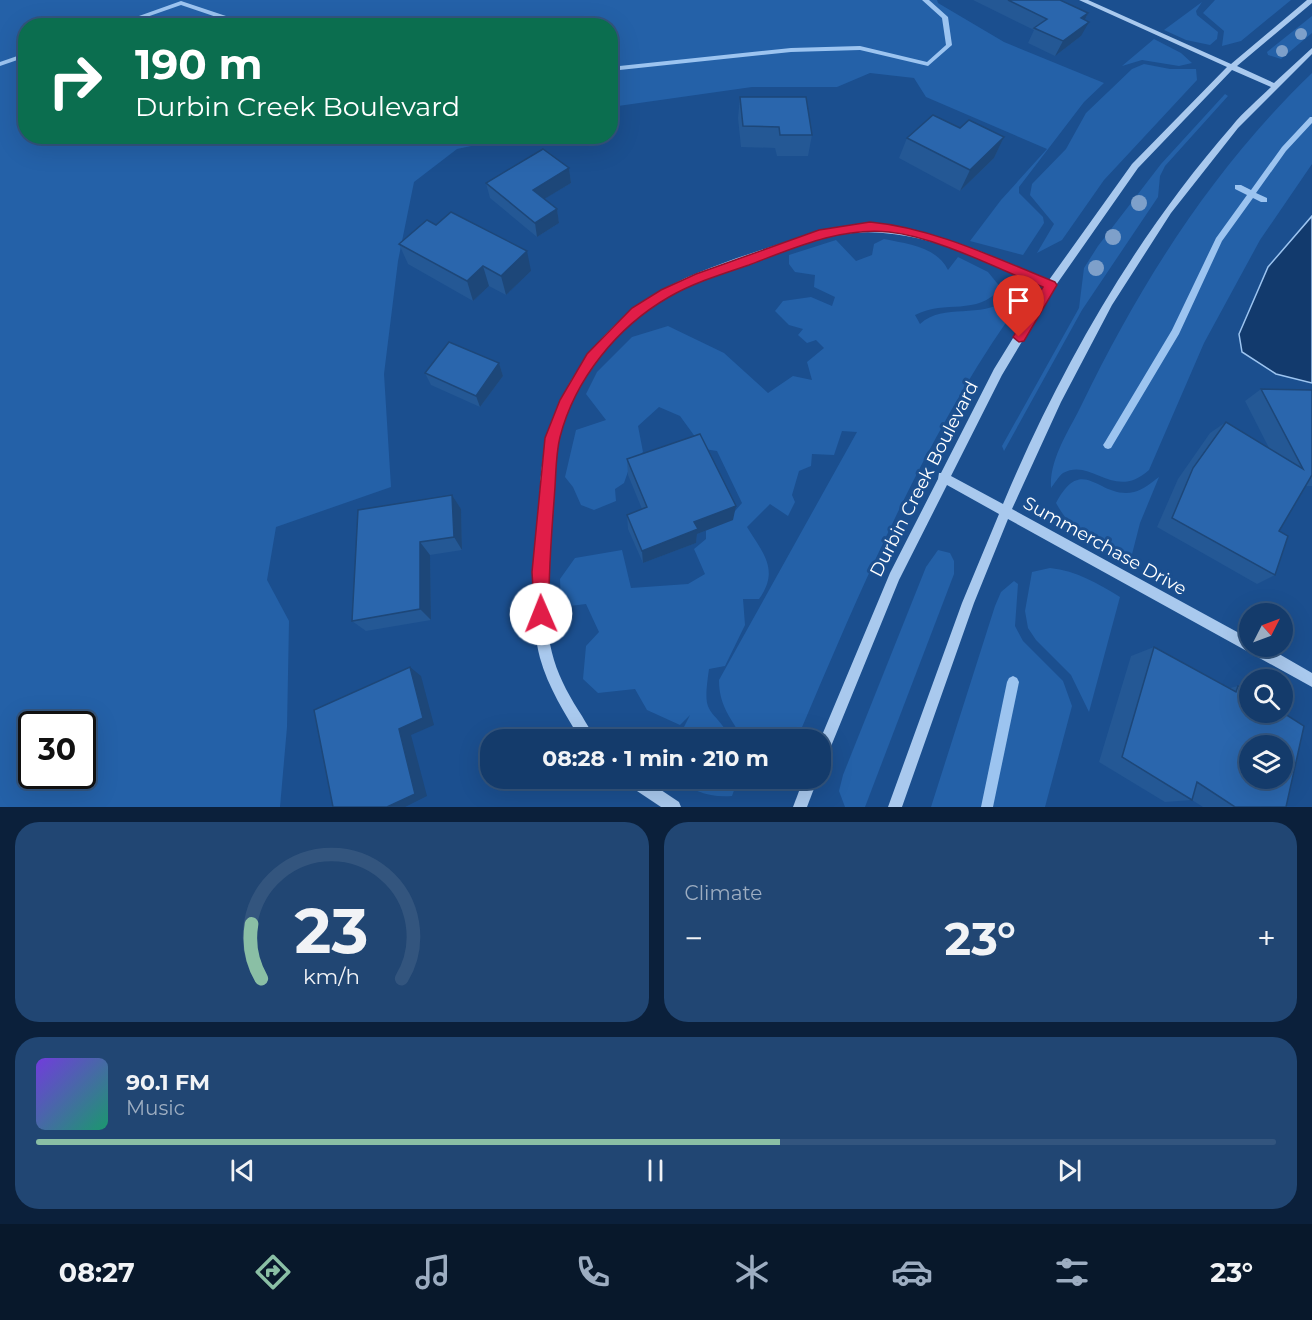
<!DOCTYPE html>
<html lang="en">
<head>
<meta charset="utf-8">
<style>
	body { margin:0; font-family:Montserrat,sans-serif; background:#214673; color:#f1f3f6; height:100vh; display:flex; flex-direction:column; font-size:22px; white-space:nowrap }
	* { box-sizing:border-box; margin:0 }
	p { font-size:20px; color:#9dadc1 }
	.icon { flex:none; width:33px; height:33px; fill:none; stroke:currentColor; stroke-width:2; stroke-linecap:round; stroke-linejoin:round }
	.map { position:relative; height:807px; overflow:hidden }
	.details { display:flex; flex-direction:column; gap:15px; padding:15px; background:#0b203b; flex:1 }
	.details>* { flex:none }
	.top-card { position:absolute; left:18px; top:18px; width:600px; height:126px; border-radius:24px; box-shadow:0 6px 24px #0002,0 0 0 2px #33557e; background:#0b6e4f; color:#fff; overflow:hidden }
	.needle { width:39px; rotate:48deg }
	.fabs { position:absolute; left:1239px; top:603px; display:grid; gap:12px }
	.fabs a { display:grid; place-items:center; width:54px; height:54px; border-radius:50%; background:#143b6b; box-shadow:0 6px 24px #0002,0 0 0 2px #33557e; font-size:30px }
	.speed { position:absolute; left:18px; top:711px; display:flex; gap:12px; font-size:30px; font-weight:700; text-align:center }
	.speed>* { display:grid; place-content:center; width:78px; height:78px; border-radius:50%; background:#143b6b; box-shadow:0 6px 24px #0002,0 0 0 2px #33557e; line-height:1 }
	.speed .limit { border:3px solid #111; border-radius:9px; background:#fff; color:#111 }
	.pin { position:absolute; display:grid; place-items:center; width:51px; height:51px; color:#fff; margin:-62px -26px; border-radius:50% 50% 50% 0; rotate:-45deg; box-shadow:0 0 6px #0007 }
	.pin .icon { rotate:45deg }
	.me { position:absolute; width:66px; margin:-33px; rotate:359deg; stroke-linejoin:round; filter:drop-shadow(0 0 4px #0008) }
	.turn { display:flex; align-items:center; gap:21px; height:126px; padding:0 18px; font-size:27px }
	.turn .icon { width:78px; height:78px; stroke-width:2.5 }
	.turn b { display:block; font-size:42px; line-height:51px }
	.big { font-size:45px; font-weight:700; line-height:1.1 }
	.details .card { flex:1; display:flex; flex-direction:column; justify-content:center; gap:9px; min-width:0; padding:0 21px; border-radius:24px; background:#214673 }
	.details .dial { align-items:center; gap:0 }
	.dial svg { height:156px; overflow:visible; fill:none; stroke:#33557e; stroke-width:7; stroke-linecap:round; text-anchor:middle }
	.dial text { fill:#f1f3f6; stroke:none }
	.song { display:flex; align-items:center; gap:18px }
	.cover { width:72px; height:72px; border-radius:9px; background:linear-gradient(135deg,hsl(260 70% 55%),hsl(160 70% 35%)) }
	.played { height:6px; border-radius:3px; background:linear-gradient(90deg,#8abfa5 60%,#33557e 60%) }
	.keys { display:flex; justify-content:space-around; direction:ltr }
	.heat { display:flex; justify-content:space-between; align-items:center; font-size:33px; direction:ltr }
	.details .tiles { flex:1; display:grid; gap:15px; grid-template-columns:1fr 1fr }
	.card:last-child { grid-column:span 2 }
	.trip { position:absolute; left:480px; top:729px; width:351px; height:60px; border-radius:24px; background:#143b6b; box-shadow:0 6px 24px #0002,0 0 0 2px #33557e; font-weight:700; line-height:60px; text-align:center }
	.tabs { display:flex; height:96px; justify-content:space-around; align-items:center; background:#08182b; color:#9dadc1 }
	.tabs .icon { width:42px; height:42px }
	.tabs .active { color:#8abfa5 }
	.tabs b { font-size:27px; color:#f1f3f6 }
	.map>svg:first-child { display:block }
</style>
</head>
<body>
<div class="map">
<svg width="1312" height="807" viewBox="0 0 1312 807">
	<rect width="100%" height="100%" fill="#1b4f8f"/>
	<!-- green -->
	<g fill="#2461a8" fill-rule="evenodd">
		<path d="M0 0H937L938 3 1004 42 1104 83 1084 102 1019 187V193L1043 217 1044 223 1023 255 970 241 1001 200 1047 149 926 97 914 78 870 73 837 87H752L611 107 610 26H26V136L513 137 457 149 414 182 398 261 384 374 391 487 276 527 267 580 289 621 287 727 280 807H0ZM32 724H82V776H32Z"/>
		<polygon points="1215,0 1291,0 1241,41 1222,46 1224,31 1203,13"/>
		<polygon points="1202,2 1196,11 1197,15 1218,32 1217,39 1210,45 1186,40 1164,30"/>
		<polygon points="1312,16 1312,33 1281,59 1268,55 1267,52"/>
		<polygon points="1154,39 1181,53 1192,63 1179,66 1142,60 1122,66"/>
		<polygon points="1144,64 1170,69 1196,69 1197,80 1104,180 1062,240 1037,253 1054,224 1030,195 1032,184 1066,149 1086,113 1132,69"/>
		<path d="M1312 73V164L1260 240 1204 343 1149 470C1114 502 1092 457 1063 473 1059 476 1054 484 1051 488 1049 459 1070 429 1082 404 1141 282 1214 167 1312 73Z"/>
		<polygon points="1225,94 1228,96 1165,166 1160,176 1158,197 1082,310 1004,451 1002,446 1079,308 1084,268 1098,246 1161,164"/>
		<path d="M884 239C907 244 936 246 948 270L958 257 988 272 1001 288C976 317 946 299 915 315L920 324C944 302 981 320 1007 299V321C920 447 857 598 797 739H743C731 718 719 706 719 680L857 432 842 431 834 455 812 454 811 466 799 471 792 495 795 502 788 516 770 504 747 527C763 553 780 570 759 599H743L745 625 725 666 709 669C702 718 709 703 732 739H678L690 715 680 725 647 710 635 689 598 693 583 679 586 646 599 632 586 604 561 607 560 579 575 558 622 550 631 588 688 584 705 574 694 549 706 539V529L729 518 742 503 717 451 704 449 680 416 659 407 638 426 643 452 631 463 624 483 615 489 616 501 594 510 581 505 573 487 565 477 576 430 606 420 586 394 597 372 632 337 668 326 724 353 768 393 793 376 812 380 807 362 824 348 816 340 807 343 798 335 803 329 789 325 775 311 783 301 811 297 832 306 835 297 814 287 815 275 795 272 789 264V255L836 240 856 261 872 255 874 244Z"/>
		<path d="M1159 477 1140 523 1129 566C1099 550 1073 534 1056 503 1083 452 1099 500 1134 492 1143 490 1152 482 1159 477Z"/>
		<polygon points="938,550 950,553 954,561 954,574 865,807 845,807 839,791 843,775 926,567"/>
		<path d="M1050 568C1077 571 1097 583 1120 597L1089 712 1071 675 1036 640 1028 628 1025 611 1032 572Z"/>
		<polygon points="1014,581 1018,584 1015,626 1023,641 1063,681 1072,706 1045,807 931,807 995,606 1001,592"/>
		<path d="M672 779 738 778V779L732 796C708 798 693 790 672 779Z"/>
	</g>
	<!-- water -->
	<polygon fill="#123a6d" stroke="#9cc4f0" stroke-width="1.5" points="1312,216 1312,383 1276,374 1242,352 1239,334 1268,267"/>
	<g fill="none" stroke-linecap="round" stroke-linejoin="round">
		<!-- stream -->
		<g fill="#9cc4f0" fill-rule="evenodd">
			<polygon points="922,0 929,0 948,17 952,45 928,66 860,50 791,52 610,71 610,67 791,48 860,46 927,62 946,45 942,18"/>
			<polygon points="181,1 253,25 254,26 243,26 181,5 121,26 111,26"/>
			<polygon points="26,53 26,57 0,66 0,62"/>
			<polygon points="1310,117 1312,117 1312,123 1286,151 1256,193 1267,198 1267,202 1261,202 1253,198 1222,241 1179,334 1111,448 1108,449 1105,448 1103,445 1105,442 1172,330 1216,238 1247,195 1235,189 1235,185 1241,185 1251,190 1282,147"/>
			<polygon points="1013,676 1017,678 1019,682 993,807 981,807 1007,682 1009,678"/>
		</g>
		<!-- minor -->
		<g fill="#a9c9ee" fill-rule="evenodd">
			<path d="M1079 0H1088L1231 64 1307 0H1312V3L1237 66 1274 83 1312 48V54L1238 128 1171 213 1112 305 1061 402 1012 509 1250 639V646H1265L1312 673V687L1008 519 974 603 902 807H888L962 603 999 514 947 485 899 580 825 761 820 763V740L890 573 938 479 939 473H941L994 369 1045 286C993 265 940 237 883 233 837 229 802 244 760 258 725 269 687 282 656 303 607 335 567 390 556 448 551 475 552 502 550 529 547 573 541 617 554 660 560 680 571 699 582 716 586 724 592 731 596 740H581C565 714 548 687 540 658 529 615 535 573 538 530 540 503 539 475 545 448 557 388 599 330 650 297 682 277 719 264 755 252 798 238 839 222 884 226 942 232 996 258 1049 280L1132 164 1227 67ZM1232 70 1271 87C1258 100 1243 112 1232 126 1135 237 1060 368 1003 504L951 476 1002 375 1054 288 1138 168Z"/>
			<polygon points="623,778 643,778 679,802 681,807 661,807 625,783"/>
			<polygon points="804,778 818,778 807,807 793,807"/>
		</g>
	</g>
	<!-- trees -->
	<g fill="#7ea0ca">
		<circle cx="1301" cy="34" r="6"/>
		<circle cx="1282" cy="51" r="6"/>
		<circle cx="1139" cy="203" r="8"/>
		<circle cx="1113" cy="237" r="8"/>
		<circle cx="1096" cy="268" r="8"/>
	</g>
	<!-- wall -->
	<g fill="#245895">
		<polygon points="973,0 1060,0 1088,13 1085,20 1081,36 1055,56 1028,43 1034,30"/>
		<polygon points="740,97 812,135 808,156 777,156 775,148 741,147 738,118"/>
		<polygon points="960,128 1004,137 994,158 960,191 899,158 907,138"/>
		<polygon points="569,168 571,183 544,199 557,209 559,223 537,237 490,198 486,183"/>
		<polygon points="399,244 531,271 506,295 489,286 473,301 408,264"/>
		<polygon points="499,363 503,376 480,407 431,385 425,373"/>
		<polygon points="1261,389 1312,391 1312,486 1306,486 1279,531 1275,575 1257,584 1157,527 1178,479 1210,433 1226,422 1269,448 1245,401"/>
		<polygon points="627,459 733,520 697,534 696,543 643,563 628,529 627,515 642,509 628,475"/>
		<polygon points="452,495 461,509 462,550 430,555 431,620 366,631 352,621"/>
		<polygon points="1154,647 1230,688 1238,686 1286,807 1203,807 1192,800 1165,802 1099,762 1131,656"/>
	</g>
	<!-- shaded-wall -->
	<g fill="#1d4779">
		<polygon points="1088,13 1081,28 1089,22 1081,36 1055,56 1063,41 1081,18"/>
		<polygon points="1004,137 994,158 960,191 970,170"/>
		<polygon points="569,168 571,183 536,204 533,190"/>
		<polygon points="557,209 559,223 537,237 535,223"/>
		<polygon points="527,251 531,271 506,295 501,276"/>
		<polygon points="483,266 489,286 473,301 467,281"/>
		<polygon points="499,363 503,376 480,407 476,396"/>
		<polygon points="452,495 461,509 462,550 454,537"/>
		<polygon points="736,506 733,520 697,534 696,543 643,563 642,551 694,522"/>
		<polygon points="420,542 430,555 431,620 420,609"/>
		<polygon points="410,667 421,676 434,725 411,735 427,796 405,807 387,807 399,729"/>
	</g>
	<!-- building -->
	<g fill="#2a66ad" stroke="#1d4779" stroke-width="1.5" fill-rule="evenodd">
		<polygon points="1008,0 1060,0 1088,13 1081,18 1089,22 1063,41 1034,28 1047,19"/>
		<polygon points="740,97 806,97 812,135 780,135 779,127 743,126"/>
		<polygon points="933,115 960,128 969,120 1004,137 970,170 907,138"/>
		<polygon points="543,149 569,168 533,190 557,209 535,223 486,183"/>
		<polygon points="451,212 527,251 501,276 483,266 467,281 399,244 427,220 436,225"/>
		<polygon points="449,342 499,363 476,396 425,373"/>
		<polygon points="1261,389 1311,390 1312,391 1312,475 1279,531 1288,536 1275,575 1172,518 1193,468 1226,422 1303,469"/>
		<polygon points="700,434 736,506 694,522 698,529 642,551 627,515 647,507 627,459"/>
		<polygon points="452,495 454,537 420,542 420,609 352,621 358,510"/>
		<path d="M1154 647 1236 692 1238 686 1250 693V712H1282L1304 726 1286 807H1235L1197 782 1192 800 1122 757ZM1250 746H1282V778H1250Z"/>
		<polygon points="410,667 423,718 399,729 415,794 387,807 333,807 314,710"/>
	</g>
	<!-- route -->
	<path fill="#e11d48" stroke="#92132f" stroke-width="1.5" d="M870 222C934 228 995 258 1055 282L1057 285 1024 341 1019 342 1013 337 1043 287C998 269 937 237 889 232 840 227 794 248 749 265 722 274 693 283 669 297 617 327 575 379 560 437 556 453 556 471 555 487 552 530 548 571 549 614L546 620 541 622 535 620 532 572 545 438 560 400 587 354 632 308 661 290 696 274 819 230Z"/>
	<g text-anchor="middle" dominant-baseline="central" stroke-width="6" stroke-linejoin="round" paint-order="stroke">
		<!-- street labels -->
		<g font-size="18" fill="#fff" stroke="#1b4f8f">
			<text transform="translate(924 479) rotate(-63)">Durbin Creek Boulevard</text>
			<text transform="translate(1105 546) rotate(29)">Summerchase Drive</text>
		</g>
	</g>
</svg>
<div class="fabs">
<a><svg class="needle" viewBox="-14 -14 28 28"><path d="M0-13l5 13h-10z" fill="#e53935"/><path d="M0 13l5-13h-10z" fill="#9dadc1"/></svg></a>
<a><svg class="icon" aria-label="search" viewBox="0 0 24 24"><circle cx="10" cy="10" r="6"/><path d="M15 15l6 6"/></svg></a>
<a><svg class="icon" aria-label="layers" viewBox="0 0 24 24"><path d="M12 4l9 5-9 5-9-5zM3 14l9 5 9-5"/></svg></a>
</div>
<div class="speed"><div class="limit">30</div></div>
<div class="pin" style="left:1019px;top:337px;background:#d93025"><svg class="icon" aria-label="arrive" viewBox="0 0 24 24"><path d="M6 21V4h12l-3 4 3 4H6"/></svg></div>
<svg class="me" style="left:541px;top:614px" viewBox="-20 -20 40 40"><circle r="19" fill="#fff"/><path d="M0-13L10 11 0 6-10 11z" fill="#e11d48"/></svg>
<div class="trip">08:28 · 1 min · 210 m</div>
<div class="top-card">
<div class="turn"><svg class="icon" aria-label="right" viewBox="0 0 24 24"><path d="M7 20v-9h11M14 6l5 5-5 5"/></svg><div><b>190 m</b>Durbin Creek Boulevard</div></div>
</div>
</div>
<section class="details">
<div class="tiles">
<div class="card dial"><svg viewBox="0 0 100 80">
<path d="M14 69A42 42 0 1 1 86 69"/>
<path d="M14 69A42 42 0 0 1 9 41" stroke="#8abfa5"/>
<text x="50" y="56" font-size="32" font-weight="700">23</text>
<text x="50" y="72" font-size="11">km/h</text>
</svg></div>
<div class="card"><p>Climate</p>
<div class="heat"><a>−</a><b class="big">23°</b><a>+</a></div>
</div>
<div class="card">
<div class="song"><i class="cover"></i><div><b>90.1 FM</b><p>Music</p></div></div>
<div class="played"></div>
<div class="keys"><svg class="icon" aria-label="previous" viewBox="0 0 24 24"><path d="M18 5L8 12l10 7zM5 5v14"/></svg><svg class="icon" aria-label="pause" viewBox="0 0 24 24"><path d="M8 5v14M16 5v14"/></svg><svg class="icon" aria-label="next" viewBox="0 0 24 24"><path d="M6 5l10 7-10 7zM19 5v14"/></svg></div>
</div>
</div>
</section>
<nav class="tabs">
<b>08:27</b>
<svg class="icon active" aria-label="directions" viewBox="0 0 24 24"><path d="M12 3l9 9-9 9-9-9zM9 14v-3h6M13 9l2 2-2 2"/></svg>
<svg class="icon" aria-label="music" viewBox="0 0 24 24"><path d="M9 18V5l10-2v13"/><circle cx="6" cy="18" r="3"/><circle cx="16" cy="16" r="3"/></svg>
<svg class="icon" aria-label="phone" viewBox="0 0 24 24"><path d="M5 4h4l2 5-3 2q2 4 5 5l2-3 5 2v4C11 20 4 13 5 4z"/></svg>
<svg class="icon" aria-label="climate" viewBox="0 0 24 24"><path d="M12 3v18M4 7l16 10M4 17L20 7"/></svg>
<svg class="icon" aria-label="car" viewBox="0 0 24 24"><path d="M5 17H2v-5l4-1 3-4h7l3 4 3 1v5h-3M9 17h6M6 11h13"/><circle cx="7" cy="17" r="2"/><circle cx="17" cy="17" r="2"/></svg>
<svg class="icon" aria-label="filters" viewBox="0 0 24 24"><path d="M4 7h16M4 17h16"/><circle cx="9" cy="7" r="2"/><circle cx="15" cy="17" r="2"/></svg>
<b>23°</b>
</nav>
</body>
</html>
